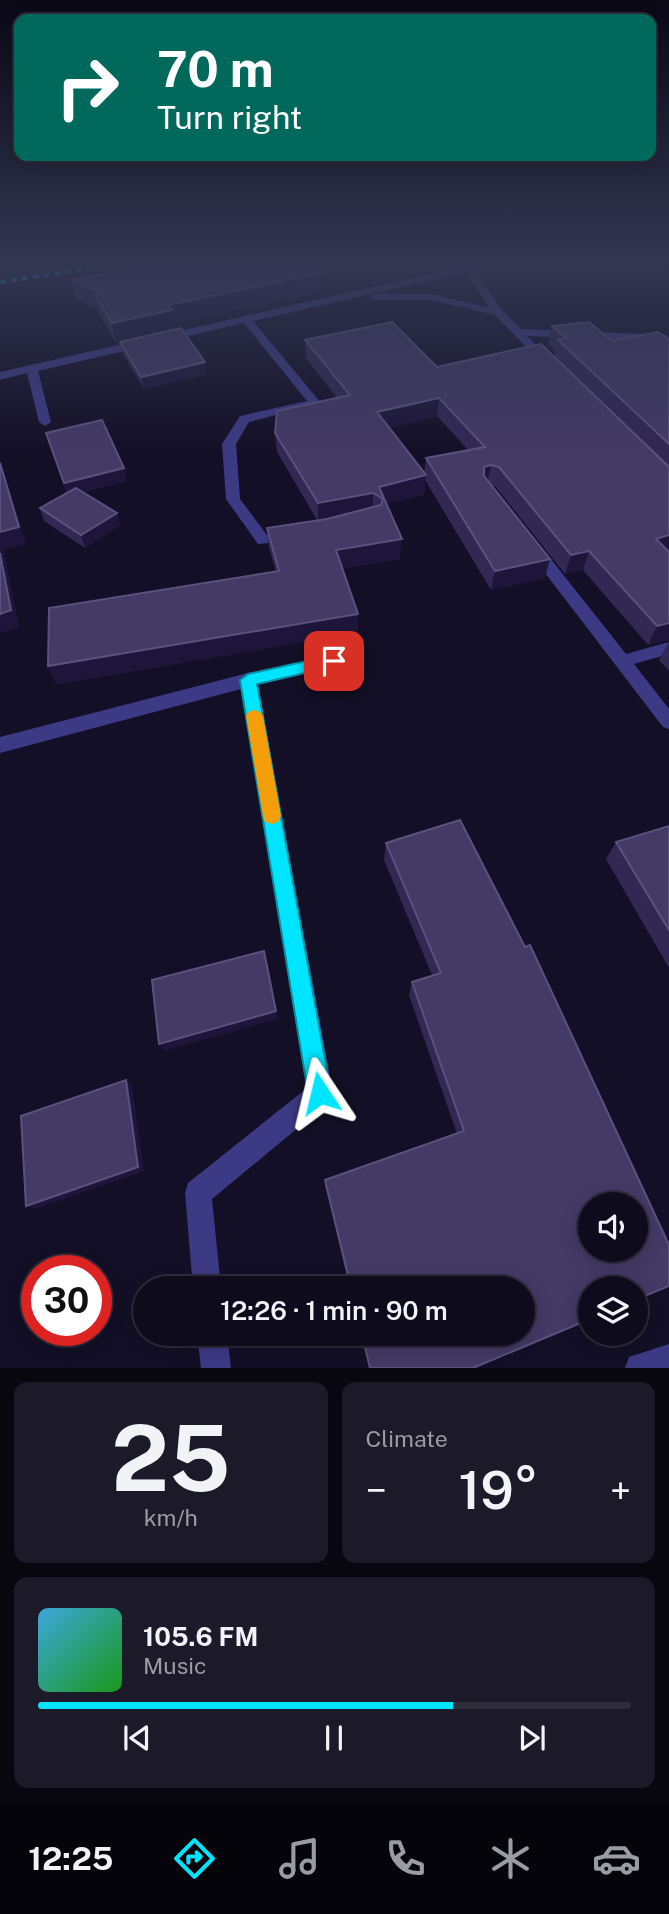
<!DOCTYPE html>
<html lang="en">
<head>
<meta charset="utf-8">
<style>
	body { margin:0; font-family:"Public Sans",sans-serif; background:#1c1929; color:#f1f3f6; height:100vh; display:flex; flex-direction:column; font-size:26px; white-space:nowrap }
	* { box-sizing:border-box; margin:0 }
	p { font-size:23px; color:#9b9ba3 }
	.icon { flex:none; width:38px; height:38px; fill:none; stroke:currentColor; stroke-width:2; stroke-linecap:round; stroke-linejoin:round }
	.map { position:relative; height:1368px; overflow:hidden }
	.sheet { display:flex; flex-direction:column; gap:14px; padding:14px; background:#08060f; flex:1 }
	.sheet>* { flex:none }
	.banner { position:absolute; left:14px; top:14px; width:642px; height:147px; border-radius:14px; box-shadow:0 4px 18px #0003,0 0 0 2px #2e2b3b; background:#00695c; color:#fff; overflow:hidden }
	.buttons { position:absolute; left:578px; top:1192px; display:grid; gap:14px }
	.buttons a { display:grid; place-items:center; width:70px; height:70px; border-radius:50%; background:#0e0b1c; box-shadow:0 4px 18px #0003,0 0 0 2px #2e2b3b; font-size:35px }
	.speed { position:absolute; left:21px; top:1255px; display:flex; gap:14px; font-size:35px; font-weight:700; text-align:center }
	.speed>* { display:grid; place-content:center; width:91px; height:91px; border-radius:50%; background:#0e0b1c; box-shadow:0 4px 18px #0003,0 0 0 2px #2e2b3b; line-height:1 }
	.speed .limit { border:10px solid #d22; background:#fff; color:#111 }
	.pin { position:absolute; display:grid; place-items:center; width:60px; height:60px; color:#fff; margin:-30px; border-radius:14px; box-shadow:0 4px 10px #0006 }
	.me { position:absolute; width:77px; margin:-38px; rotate:350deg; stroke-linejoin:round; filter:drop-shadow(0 0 5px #0008) }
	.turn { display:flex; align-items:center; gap:24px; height:147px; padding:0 28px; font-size:32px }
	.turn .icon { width:91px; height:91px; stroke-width:2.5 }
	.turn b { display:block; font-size:49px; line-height:60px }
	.big { font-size:52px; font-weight:600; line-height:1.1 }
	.sheet .tile { flex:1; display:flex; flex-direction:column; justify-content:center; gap:10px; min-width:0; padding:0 24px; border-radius:14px; background:#1c1929 }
	.sheet .dial { align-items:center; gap:0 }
	.dial b { font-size:91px; line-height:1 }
	.song { display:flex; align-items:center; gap:21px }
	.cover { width:84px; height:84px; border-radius:10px; background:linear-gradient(135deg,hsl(200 70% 55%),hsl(120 70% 35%)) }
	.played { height:7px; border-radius:4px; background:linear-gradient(90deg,#00e5ff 70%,#2e2b3b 70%) }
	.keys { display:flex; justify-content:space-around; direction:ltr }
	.heat { display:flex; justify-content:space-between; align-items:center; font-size:38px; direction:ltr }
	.sheet .tiles { flex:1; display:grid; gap:14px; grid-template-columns:1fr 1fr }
	.tile:last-child { grid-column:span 2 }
	.trip { position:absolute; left:133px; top:1276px; width:402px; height:70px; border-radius:35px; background:#0e0b1c; box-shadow:0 4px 18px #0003,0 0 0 2px #2e2b3b; font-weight:600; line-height:70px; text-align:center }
	.tabs { display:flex; height:112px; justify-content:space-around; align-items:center; background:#06040b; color:#9b9ba3 }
	.tabs .icon { width:49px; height:49px }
	.tabs .selected { color:#00e5ff }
	.tabs b { font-size:32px; color:#f1f3f6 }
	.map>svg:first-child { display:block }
</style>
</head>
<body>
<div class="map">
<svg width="669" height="1368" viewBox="0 0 669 1368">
	<rect width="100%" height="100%" fill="#130f26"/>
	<!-- green -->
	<polygon fill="#12302f" points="0,261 105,261 0,280"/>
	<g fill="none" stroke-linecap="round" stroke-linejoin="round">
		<!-- minor -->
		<g fill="#3d3a85" fill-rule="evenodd">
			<polygon points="486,261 505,261 474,270 503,311 521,329 645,334 669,350 669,359 642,340 527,336 553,362 547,365 543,364 495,315 432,300 375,300 370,297 375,294 432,294 490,308 466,272 253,321 321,403 249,422 236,444 240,499 267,535 295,533 297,536 290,541 258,544 226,499 222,444 240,416 307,401 244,323 38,371 51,422 45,426 39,422 27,373 0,380 0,372"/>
			<polygon points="534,543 539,544 626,654 669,642 669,654 634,664 669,709 669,729 663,727 529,552 527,548 529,544"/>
			<polygon points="334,655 340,656 343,661 340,666 258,685 333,1093 329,1102 212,1199 221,1288 193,1288 185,1193 188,1183 307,1088 241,689 0,753 0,737 248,673"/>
			<polygon points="197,1334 227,1334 231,1368 201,1368"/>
			<polygon points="669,1344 669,1368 625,1368 629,1357"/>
		</g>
		<!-- rail -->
		<polyline stroke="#00e5ff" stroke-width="3.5" stroke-dasharray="6 5" stroke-linecap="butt" points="0,282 140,261"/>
	</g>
	<!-- wall -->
	<g fill="#312854" fill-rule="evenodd">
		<polygon points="198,267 323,292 174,323 175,329 116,343 99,314 98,309 76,299 71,280"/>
		<path d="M552 326 612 341 669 339V640L648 645 583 570 565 574 495 486H492L545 578 491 590 425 480 424 495 386 504 400 559 342 568 358 614V633L57 684 48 666 276 572 269 548 267 528 317 520 277 452 275 433 337 398 306 358 305 340 437 367 554 356 555 351 548 344ZM437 416 468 450 426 458 424 473 389 428Z"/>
		<polygon points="120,342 206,374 144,389 123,354"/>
		<polygon points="46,433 127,481 83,492 117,513 120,525 85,548 44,521 40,509 67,492"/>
		<polygon points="669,641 669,671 659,660"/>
		<path d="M460 820 525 947 530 945 669 1245V1286L635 1300V1288H590V1319L473 1368H369L361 1334H523V1288H350L325 1186V1180L457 1134 409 995 412 982 432 975 384 860 386 843ZM590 1204H635V1250H590Z"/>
		<polygon points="669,826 669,968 606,859 616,842"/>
	</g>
	<!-- shaded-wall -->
	<g fill="#1d163a">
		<polygon points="323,273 323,292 174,323 175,329 116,343 112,323 168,305"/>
		<polygon points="205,362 206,374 144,389 141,377"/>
		<polygon points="439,398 437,416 376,431 377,412"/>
		<polygon points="0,458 26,544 4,550 19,627 0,634"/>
		<polygon points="491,465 487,484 481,486 484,467"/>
		<polygon points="124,468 127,481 69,495 64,483"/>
		<polygon points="426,475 424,495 383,505 383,499 379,487"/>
		<polygon points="373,493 373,512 318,523 318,503"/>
		<polygon points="117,513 120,525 85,548 81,535"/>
		<polygon points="669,535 669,552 656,539"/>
		<polygon points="402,539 400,559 336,570 336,550"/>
		<polygon points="589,551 583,570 565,574 571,555"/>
		<polygon points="550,559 545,578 491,590 495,571"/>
		<polygon points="358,614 358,633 57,684 48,666"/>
		<polygon points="669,623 669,640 648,645 657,626"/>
		<polygon points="276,1011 278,1019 164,1051 159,1044"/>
		<polygon points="126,1080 132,1086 144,1171 36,1209 26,1206"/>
	</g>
	<!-- building -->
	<g fill="#433a66" stroke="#5a527e" stroke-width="2" fill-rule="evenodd">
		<polygon points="169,261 194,261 198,267 225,261 311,261 323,273 168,305 172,310 112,323 95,295 102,293 71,280"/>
		<polygon points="392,322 437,367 541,344 669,467 669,535 656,539 669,552 669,623 657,626 589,551 571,555 499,467 491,465 484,467 484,476 550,559 495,571 426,458 485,447 439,398 377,412 426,475 379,487 402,539 336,550 358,614 48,666 49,608 279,571 267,528 327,519 381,505 383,499 373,493 318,503 275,433 277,411 350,395 305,340"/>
		<polygon points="589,322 612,341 658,332 669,339 669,444 558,340 566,338 552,326"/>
		<polygon points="181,328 205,362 141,377 120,342"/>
		<polygon points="102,420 124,468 64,483 46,433"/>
		<polygon points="0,463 19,527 0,532"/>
		<polygon points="76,488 117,513 81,535 40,508"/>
		<polygon points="0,553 11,610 0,614"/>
		<path d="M460 820 525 947 530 945 669 1245V1286L635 1300V1288H590V1319L473 1368H370L362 1334H523V1288H351L325 1180 464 1131 412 982 441 973 386 843ZM590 1204H635V1250H590Z"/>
		<polygon points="669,826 669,930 616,842"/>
		<polygon points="264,951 276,1011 159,1044 152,980"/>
		<polygon points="126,1080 138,1167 26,1206 21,1116"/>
	</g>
	<!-- sky -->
	<linearGradient id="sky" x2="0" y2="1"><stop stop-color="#0a0815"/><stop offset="0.58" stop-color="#333752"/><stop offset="1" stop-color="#333752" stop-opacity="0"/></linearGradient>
	<rect width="669" height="453" fill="url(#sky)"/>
	<!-- route -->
	<polygon fill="#00e5ff" stroke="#0095a6" stroke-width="2" points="334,655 339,657 341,661 339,665 257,684 331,1093 328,1101 320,1104 312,1101 308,1093 240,680 248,674"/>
	<!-- slow -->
	<polygon fill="#f59e0b" points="254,710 260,712 263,716 281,816 278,822 272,824 265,822 263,816 246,716 248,712"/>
</svg>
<div class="buttons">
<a><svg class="icon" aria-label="sound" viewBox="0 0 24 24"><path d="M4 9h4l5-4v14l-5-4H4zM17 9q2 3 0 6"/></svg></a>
<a><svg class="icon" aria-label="layers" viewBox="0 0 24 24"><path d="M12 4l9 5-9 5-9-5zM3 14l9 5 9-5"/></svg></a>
</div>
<div class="speed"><div class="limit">30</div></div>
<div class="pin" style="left:334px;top:661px;background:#d93025"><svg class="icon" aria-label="arrive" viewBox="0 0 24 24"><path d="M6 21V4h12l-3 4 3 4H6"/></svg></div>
<svg class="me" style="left:320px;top:1093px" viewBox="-20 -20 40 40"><path d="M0-17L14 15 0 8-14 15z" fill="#00e5ff" stroke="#fff" stroke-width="4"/></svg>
<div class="trip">12:26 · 1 min · 90 m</div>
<div class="banner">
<div class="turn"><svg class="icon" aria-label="right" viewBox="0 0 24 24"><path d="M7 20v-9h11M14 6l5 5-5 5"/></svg><div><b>70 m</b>Turn right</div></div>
</div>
</div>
<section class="sheet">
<div class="tiles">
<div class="tile dial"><b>25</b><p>km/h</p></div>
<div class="tile"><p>Climate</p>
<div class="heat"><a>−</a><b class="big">19°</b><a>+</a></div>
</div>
<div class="tile">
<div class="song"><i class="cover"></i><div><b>105.6 FM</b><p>Music</p></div></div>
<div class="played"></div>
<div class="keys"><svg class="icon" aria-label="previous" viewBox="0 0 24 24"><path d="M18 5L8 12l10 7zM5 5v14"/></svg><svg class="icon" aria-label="pause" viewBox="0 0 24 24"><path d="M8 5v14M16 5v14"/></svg><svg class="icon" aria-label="next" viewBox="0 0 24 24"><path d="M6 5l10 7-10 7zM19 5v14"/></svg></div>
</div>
</div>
</section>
<nav class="tabs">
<b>12:25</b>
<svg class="icon selected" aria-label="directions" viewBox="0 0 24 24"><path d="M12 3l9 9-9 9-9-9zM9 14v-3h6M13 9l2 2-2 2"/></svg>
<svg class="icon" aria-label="music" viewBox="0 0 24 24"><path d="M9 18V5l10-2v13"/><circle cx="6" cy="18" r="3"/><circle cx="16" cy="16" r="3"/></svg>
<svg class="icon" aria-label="phone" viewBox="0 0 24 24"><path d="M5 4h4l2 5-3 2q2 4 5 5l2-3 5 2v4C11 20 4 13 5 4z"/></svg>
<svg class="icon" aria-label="climate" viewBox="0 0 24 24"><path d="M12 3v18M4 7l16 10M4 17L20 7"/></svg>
<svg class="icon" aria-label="car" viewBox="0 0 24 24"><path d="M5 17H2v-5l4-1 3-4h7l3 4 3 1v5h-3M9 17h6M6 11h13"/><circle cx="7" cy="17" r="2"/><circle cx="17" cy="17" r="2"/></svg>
</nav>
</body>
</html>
